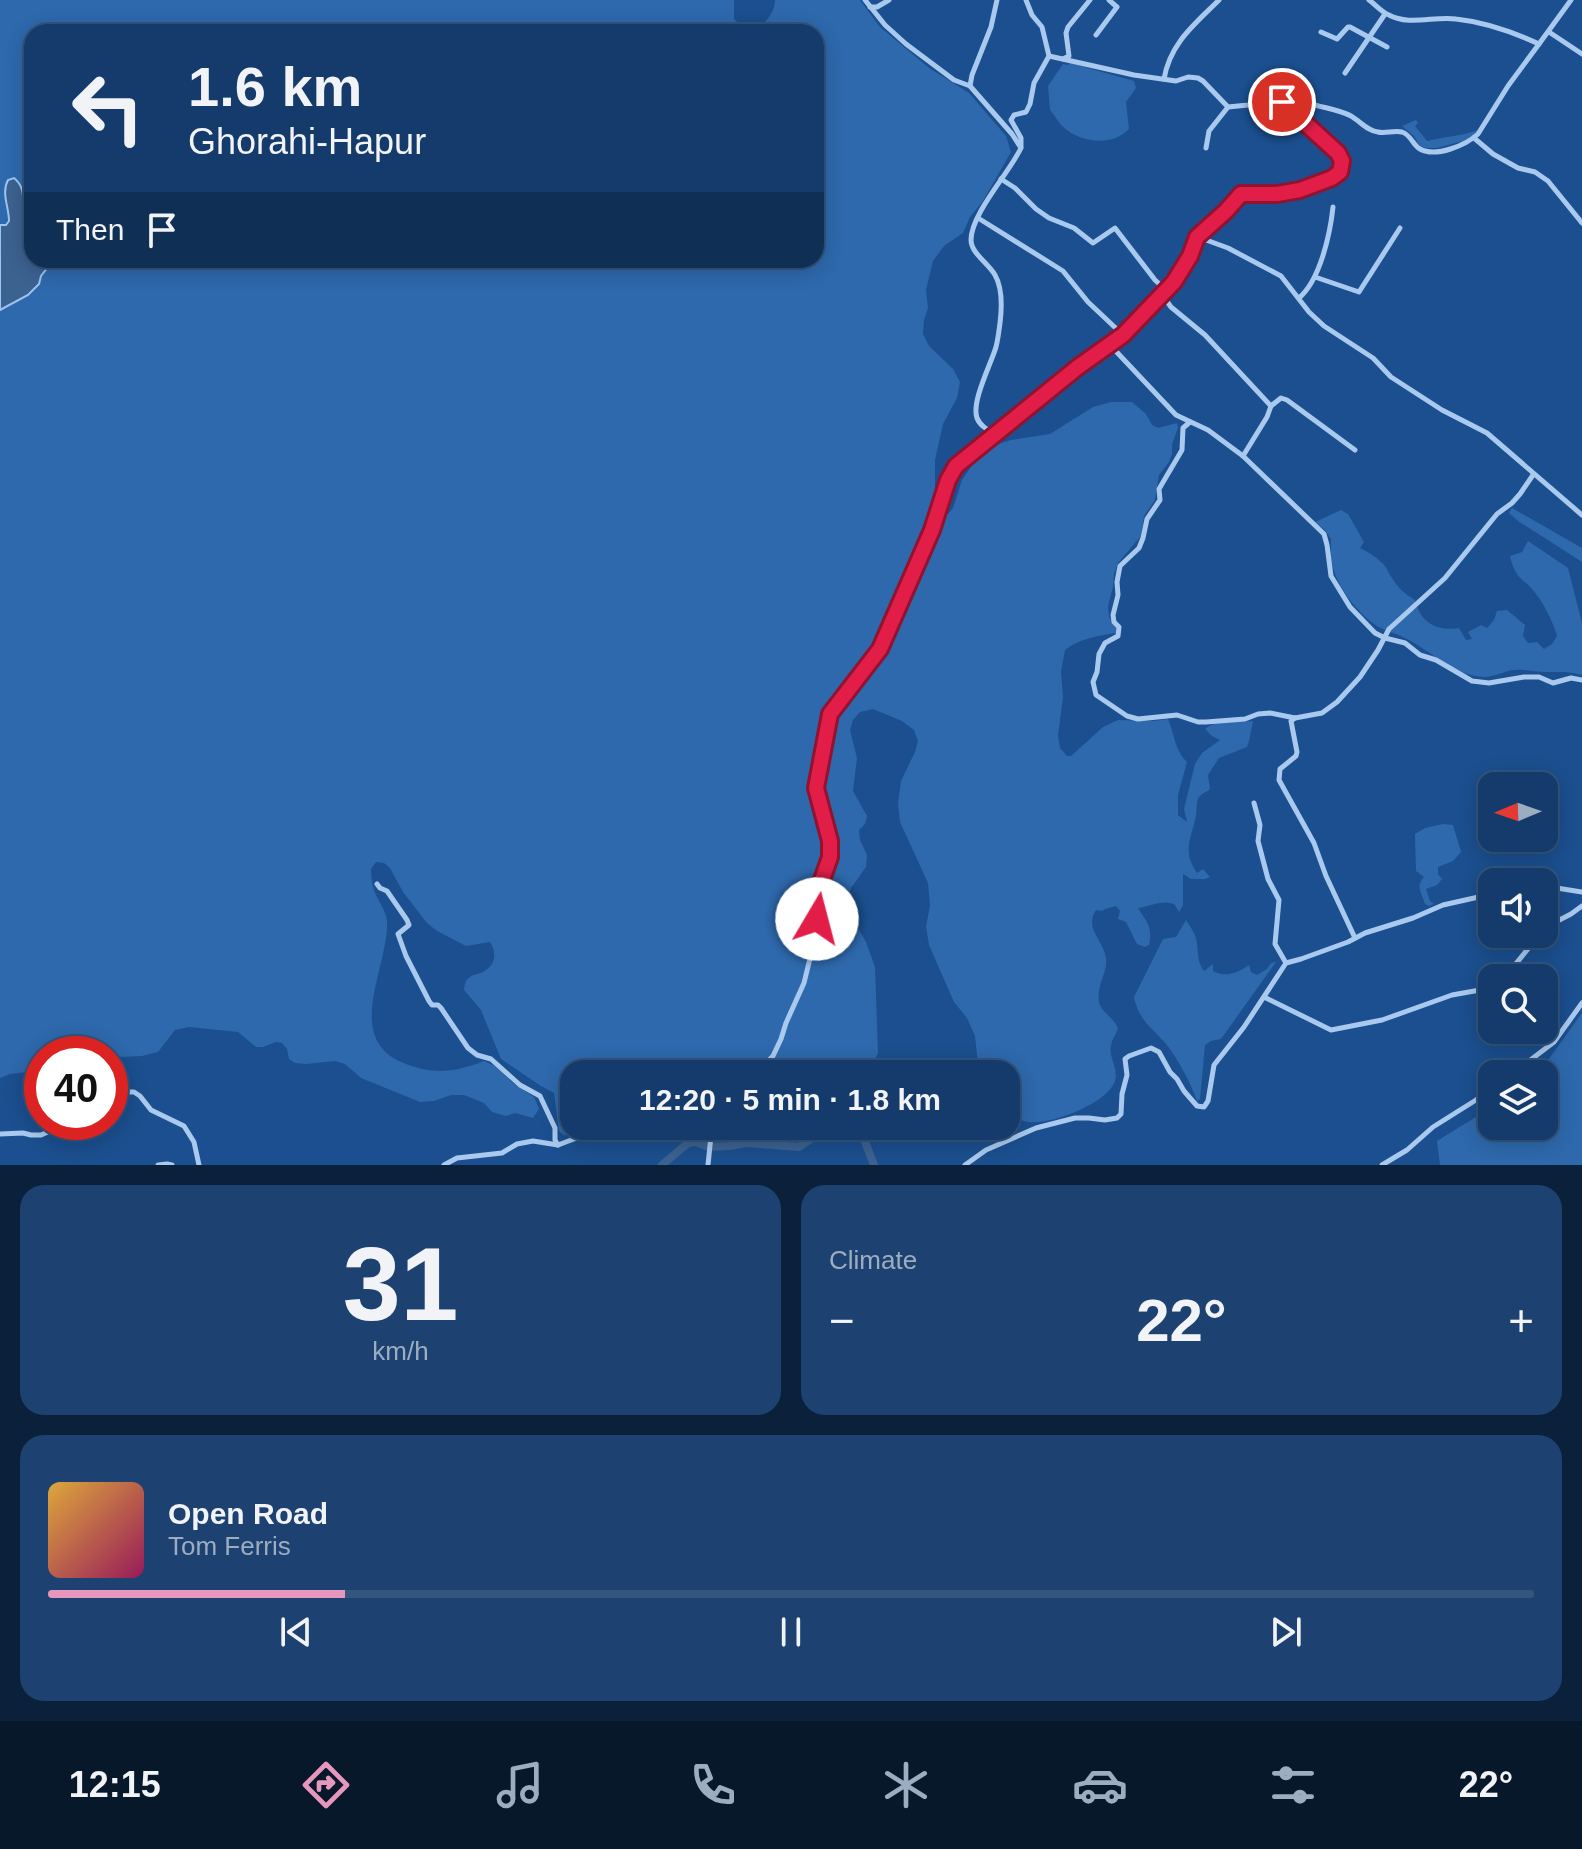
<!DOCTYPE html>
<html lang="en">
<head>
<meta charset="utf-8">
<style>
	body { margin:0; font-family:Arial,sans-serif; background:#1d4271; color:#f1f3f6; height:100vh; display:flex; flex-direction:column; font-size:30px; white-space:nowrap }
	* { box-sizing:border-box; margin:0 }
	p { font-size:26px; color:#9dadc1 }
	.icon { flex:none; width:44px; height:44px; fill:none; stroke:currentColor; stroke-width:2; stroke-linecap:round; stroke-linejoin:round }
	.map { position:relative; height:1165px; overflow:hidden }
	.panel { display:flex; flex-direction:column; gap:20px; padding:20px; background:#0b203b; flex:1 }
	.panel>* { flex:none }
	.guide { position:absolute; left:24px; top:24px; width:800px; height:244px; border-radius:24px; box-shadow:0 4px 20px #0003,0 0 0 2px #33557e; background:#143b6b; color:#f1f3f6; overflow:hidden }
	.needle { width:52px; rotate:268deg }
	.fabs { position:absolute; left:1478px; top:772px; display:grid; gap:16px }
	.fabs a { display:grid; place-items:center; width:80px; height:80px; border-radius:16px; background:#143b6b; box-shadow:0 4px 20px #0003,0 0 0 2px #33557e; font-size:40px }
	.speed { position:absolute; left:24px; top:1036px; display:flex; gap:16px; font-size:40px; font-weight:700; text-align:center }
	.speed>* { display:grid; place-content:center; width:104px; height:104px; border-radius:50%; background:#143b6b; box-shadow:0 4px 20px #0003,0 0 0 2px #33557e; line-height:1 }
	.speed .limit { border:12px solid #d22; background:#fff; color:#111 }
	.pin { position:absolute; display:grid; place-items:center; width:68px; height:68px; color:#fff; margin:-34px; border:4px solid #fff; border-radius:50%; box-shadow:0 2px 8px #0007 }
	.me { position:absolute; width:88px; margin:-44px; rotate:8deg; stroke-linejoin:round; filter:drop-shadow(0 0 6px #0008) }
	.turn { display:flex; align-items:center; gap:28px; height:168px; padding:0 32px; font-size:36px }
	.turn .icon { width:104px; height:104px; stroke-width:2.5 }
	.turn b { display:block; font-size:56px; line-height:68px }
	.then { display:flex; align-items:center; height:76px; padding:0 32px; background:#0003; gap:16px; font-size:30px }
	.big { font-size:60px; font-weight:800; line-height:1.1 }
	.panel .tile { flex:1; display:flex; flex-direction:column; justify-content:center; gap:12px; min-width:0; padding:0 28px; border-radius:24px; background:#1d4271 }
	.panel .dial { align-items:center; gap:0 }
	.dial b { font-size:104px; line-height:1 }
	.song { display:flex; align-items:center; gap:24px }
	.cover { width:96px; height:96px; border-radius:12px; background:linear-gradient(135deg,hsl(40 70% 55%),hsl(330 70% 35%)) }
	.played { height:8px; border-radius:4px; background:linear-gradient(90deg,#e797bd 20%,#33557e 20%) }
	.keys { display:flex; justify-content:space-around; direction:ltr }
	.heat { display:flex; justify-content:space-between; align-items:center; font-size:44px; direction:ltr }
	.panel .tiles { flex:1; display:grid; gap:20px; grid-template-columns:1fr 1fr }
	.tile:last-child { grid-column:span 2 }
	.trip { position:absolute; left:560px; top:1060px; width:460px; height:80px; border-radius:24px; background:#143b6b; box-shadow:0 4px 20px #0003,0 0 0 2px #33557e; font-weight:800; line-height:80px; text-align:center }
	.dock { display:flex; height:128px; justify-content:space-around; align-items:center; background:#08182b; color:#9dadc1 }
	.dock .icon { width:56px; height:56px }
	.dock .on { color:#e797bd }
	.dock b { font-size:36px; color:#f1f3f6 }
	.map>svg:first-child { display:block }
</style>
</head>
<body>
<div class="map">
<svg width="1582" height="1165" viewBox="0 0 1582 1165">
	<rect width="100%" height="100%" fill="#1b4f8f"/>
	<!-- green -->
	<g fill="#2e69ad">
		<path d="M0 0H734V19L748 32H32V221C26 219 25 214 24 208L5 198 9 208V221L6 225H0Z"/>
		<path d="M775 0H860L880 27 929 68 969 93 1006 136 1011 152 983 201 970 217 963 233 944 246 933 261 926 290 928 308 924 320 923 334 929 346 953 369 960 382 957 398 943 424 935 460V512L948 514 953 508 962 480 972 465 992 446 1011 440 1050 434 1093 407 1111 402H1132L1146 414 1152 425 1158 428 1177 423 1178 427 1172 445V454L1169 462 1159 475 1155 500 1144 516 1141 536 1118 563 1114 574 1113 587 1108 606 1109 617 1116 627V633C1098 636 1080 638 1065 650L1061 672 1063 698 1058 735 1060 748 1067 756H1071L1103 727 1118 720 1153 721 1168 719C1174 733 1175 751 1187 762L1178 795V815L1187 822 1184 809 1195 764 1202 753 1220 740 1212 736 1205 729C1217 719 1237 723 1253 721L1249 741 1247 747 1219 758 1208 775 1210 789C1207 792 1202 793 1199 797 1196 801 1197 810 1196 816 1191 839 1182 851 1197 873L1203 869 1210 877 1205 879H1191L1183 874V905L1179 912 1174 904C1161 900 1151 906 1138 908 1147 923 1153 926 1149 945L1145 947 1137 944 1126 922 1118 919 1120 911 1116 906 1105 909 1102 911 1096 910C1084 929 1103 939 1106 958 1108 973 1096 985 1099 1002 1101 1012 1114 1018 1118 1028 1117 1033 1112 1039 1111 1045 1108 1057 1119 1068 1115 1081 1108 1103 1051 1125 1029 1122 1021 1121 1013 1116 1006 1113V1074H979L975 1036 967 1018 954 1002 929 945 926 926 930 906 928 883 900 822 898 803 901 781 915 752 918 741 914 730 902 721 873 709 860 712 853 720 850 730 857 758 853 791 867 816 865 824 859 830 860 840 867 855 866 867 851 888 847 901 849 912 866 942 875 967 878 1053 869 1074H785C769 1069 755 1069 739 1074H574V1126H590L569 1135H564L559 1131 554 1093 541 1086 501 1059 481 1010 464 990C465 983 465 981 470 977 474 974 479 974 483 972 496 965 497 953 490 942L466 946 437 931 427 923 403 892 390 868 384 863 376 862 371 869C371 877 372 885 375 893 379 902 386 911 387 921 389 968 341 1040 406 1064 435 1075 456 1072 484 1061L495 1066 514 1084 534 1097 539 1109 533 1118 515 1113 506 1116 492 1112 484 1103 464 1095H451L434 1101 420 1102 361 1078 345 1064 335 1061 306 1064 295 1063 289 1059 287 1049 282 1043 276 1042 263 1047H256L238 1032 189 1027 175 1030 158 1052 142 1056 122 1057 102 1053 42 1054V1084L36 1071 10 1074 0 1078V310C8 304 19 301 28 295 36 288 37 282 42 274 49 262 64 262 76 260H816V32H753C764 25 775 13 775 0Z"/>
		<path d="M1070 63 1134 81 1136 88 1126 102 1129 129C1112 147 1080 143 1062 126 1057 121 1055 115 1050 110L1048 86 1063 64 1068 65Z"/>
		<path d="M1416 120 1418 123 1415 126 1427 141C1443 137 1462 136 1478 130L1474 135 1463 141 1437 148H1426L1420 146 1414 136 1402 126Z"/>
		<polygon points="1512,508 1582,548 1582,562 1518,521 1509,513"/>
		<path d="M1341 510 1348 514 1364 542 1360 548C1368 552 1375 556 1381 562 1386 565 1388 573 1392 578 1398 588 1405 594 1415 600 1420 622 1437 632 1459 628L1466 640 1472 639 1468 632 1481 625 1487 628 1494 620 1497 611 1507 610 1525 625 1523 636 1528 643 1537 642 1544 649 1552 644 1557 636C1555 626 1543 602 1536 594 1524 577 1516 582 1510 556L1522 552 1528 541 1568 568 1582 623V675C1569 671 1558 672 1545 672 1535 672 1524 669 1514 670 1504 671 1495 677 1484 677 1455 676 1432 652 1407 639 1396 633 1384 631 1374 624 1356 611 1336 585 1332 563 1330 555 1331 547 1331 539L1325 530 1315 522Z"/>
		<path d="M1443 824 1453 825 1461 852 1453 861 1438 867V874L1442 879 1437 885 1426 889 1430 901 1434 904 1429 906 1425 904C1422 893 1415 886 1424 877L1416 871 1415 834 1425 828Z"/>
		<path d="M1186 920C1190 926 1194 932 1196 938 1199 951 1196 960 1204 971L1213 964V971C1226 978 1237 973 1249 965L1251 972 1257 975 1267 969 1271 963 1276 962 1221 1039 1211 1041 1205 1045 1200 1099 1197 1101C1191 1083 1180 1064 1170 1049 1156 1030 1139 1023 1134 997L1163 939 1176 937Z"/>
		<polygon points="1582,1013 1582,1165 1440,1165 1437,1141 1492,1107 1492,1126 1544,1126 1544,1074 1538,1074"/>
	</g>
	<!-- water -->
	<path fill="#3c6290" stroke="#9cc4f0" stroke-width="2" d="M14 178C31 192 16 210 32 221V260H76L48 267 41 276 39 284 28 295 0 310V225H6L9 221C9 207 1 193 8 180Z"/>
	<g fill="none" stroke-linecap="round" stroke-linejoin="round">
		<!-- river -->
		<g stroke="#3c6290" stroke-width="8">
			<polyline points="854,1126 864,1139 874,1165"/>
			<polyline points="662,1165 682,1148 689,1143 695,1142 709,1147 729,1146 747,1143 799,1147 811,1139 819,1126"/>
		</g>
		<!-- minor -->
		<g stroke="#a9c9ee" stroke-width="5">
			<path d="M865 0 885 25 906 44 954 80 970 86 1012 134 1021 148C1009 173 971 214 971 240 971 253 988 263 995 275 1003 289 1002 307 1000 323 999 331 998 339 996 347 991 364 971 402 977 418 980 426 988 430 995 434"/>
			<path d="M1369 0C1376 5 1381 12 1389 15 1409 26 1434 16 1456 19 1484 22 1513 32 1539 44L1571 0"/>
			<polyline points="870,7 877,7 889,0"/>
			<polyline points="1321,32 1337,39 1348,27 1350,27 1387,47"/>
			<polyline points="1549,32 1582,54"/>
			<polyline points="1096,35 1117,7 1109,0"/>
			<polyline points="1049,56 1134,75 1176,81 1188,77 1198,78 1203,81 1228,107 1248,105 1281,98"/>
			<polyline points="1063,59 1069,56 1066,33 1068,27 1090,0"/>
			<polyline points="1345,73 1385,14"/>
			<path d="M1164 79C1170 43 1195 24 1219 0"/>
			<polyline points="970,86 972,75 991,27 997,0"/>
			<polyline points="1474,138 1493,154 1518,168 1535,172 1548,181 1582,223"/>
			<polyline points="1021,147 1021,138 1011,120 1014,115 1026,112 1030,104 1034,83 1049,56 1042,27 1032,15 1026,0"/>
			<polyline points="1206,148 1209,131 1228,107"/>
			<polyline points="1001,179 1015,188 1036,209 1049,218 1074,228 1093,243 1115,228 1155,280 1167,291"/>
			<polyline points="978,218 1063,271 1088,302 1123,335"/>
			<polyline points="1198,237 1228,248 1281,276 1309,312 1324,326 1373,358 1391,377 1442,410 1487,433 1582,515"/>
			<polyline points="1315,277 1359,292 1400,228"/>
			<polyline points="1160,297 1166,300 1171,307 1205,335 1271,406 1267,417 1243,456"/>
			<path d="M1299 298C1320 280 1330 235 1333 207"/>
			<polyline points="1111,346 1176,415 1208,430 1243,456 1324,534 1327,545 1331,576 1350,607 1375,633 1385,638 1405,643 1420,655 1436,660 1472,681 1489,683 1524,677 1539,677 1553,683 1571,678 1582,680"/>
			<polyline points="1271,406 1281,398 1287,400 1355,450"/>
			<polyline points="1190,422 1183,428 1182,450 1159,489 1160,500 1147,519 1143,538 1139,548 1120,566 1117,582 1118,595 1113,615 1114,622 1119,627 1118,636 1105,643 1099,654 1097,672 1093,682 1096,695 1127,716 1138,719 1177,715 1198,722 1206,722 1245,719 1258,714 1270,713 1295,718"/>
			<polyline points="1254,803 1260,825 1258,841 1268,879 1279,900 1275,944 1286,963"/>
			<polyline points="377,884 380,888 387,891 407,920 409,925 398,934 406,956 429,1001 432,1005 438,1005 441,1008 468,1048 477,1055 491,1059 520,1085 540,1096 555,1128 555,1140 558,1145"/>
			<polyline points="1544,886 1582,892"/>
			<polyline points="1544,928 1571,914 1582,906"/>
			<polyline points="1355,938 1326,876 1314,843 1279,780 1280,769 1296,756 1297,752 1291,721 1295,718 1322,713 1337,702 1360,677 1378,650 1389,629 1445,578 1497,514 1512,503 1520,494 1533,475"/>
			<polyline points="1499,978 1510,971 1540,934"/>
			<polyline points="1264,997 1331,1030 1382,1020 1452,995 1480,990 1492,982"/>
			<path d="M751 1074 760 1070 773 1056 781 1039 786 1023 804 983 814 942 822 880 830 857V841L816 788 830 714 839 699 880 649 932 530 948 480 956 466 1078 367 1123 335 1174 282 1190 256 1197 237 1226 211 1241 194C1254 193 1267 195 1280 194 1293 192 1333 184 1340 172 1343 165 1341 159 1338 153L1285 105 1281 98C1283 97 1284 95 1286 95 1292 95 1299 99 1304 101 1319 108 1336 108 1351 116 1360 121 1367 131 1378 132 1385 134 1394 130 1402 132 1411 135 1413 145 1420 149 1436 158 1466 145 1478 134L1508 86 1539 44"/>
			<polyline points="1512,1074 1554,1042 1582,1003"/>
			<polyline points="110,1101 123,1092 134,1092 140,1096 151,1110 184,1126 194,1142 199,1165"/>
			<polyline points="0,1134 23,1133 31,1135 41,1135 71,1122"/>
			<polyline points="158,1165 167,1164 172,1165"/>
			<polyline points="444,1165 457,1158 502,1153 517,1144 533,1141 558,1145 587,1134 600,1126"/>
			<polyline points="708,1165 712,1126"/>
			<polyline points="965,1165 986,1150 1036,1128 1075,1118 1089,1118 1105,1120 1117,1118 1121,1114 1122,1094 1127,1075 1125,1059 1129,1056 1151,1048 1159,1052 1170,1072 1177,1079 1184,1091 1197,1106 1204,1107 1208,1101 1214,1065 1244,1027 1286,963 1301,959 1348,942 1365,933 1413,918 1443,905 1492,894"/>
			<polyline points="1382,1165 1407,1150 1433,1127 1476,1100 1492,1088"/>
		</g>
	</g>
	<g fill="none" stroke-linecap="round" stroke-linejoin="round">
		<!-- route casing -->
		<g stroke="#92132f" stroke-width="20">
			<polyline id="route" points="817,919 822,880 830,857 830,841 816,788 830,714 880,649 932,530 948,480 956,466 1078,367 1123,335 1174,282 1190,256 1197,237 1226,211 1241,194 1277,194 1300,190 1332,178 1340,172 1342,161 1338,153 1282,102"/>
		</g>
		<!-- route -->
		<use href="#route" stroke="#e11d48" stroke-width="14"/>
	</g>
</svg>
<div class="fabs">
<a><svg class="needle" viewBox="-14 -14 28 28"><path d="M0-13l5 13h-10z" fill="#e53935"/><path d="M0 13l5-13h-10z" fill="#9dadc1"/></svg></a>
<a><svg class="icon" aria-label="sound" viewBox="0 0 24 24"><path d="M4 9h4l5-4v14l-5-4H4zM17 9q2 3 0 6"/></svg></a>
<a><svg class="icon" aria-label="search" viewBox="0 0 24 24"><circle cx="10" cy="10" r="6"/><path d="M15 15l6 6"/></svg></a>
<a><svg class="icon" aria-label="layers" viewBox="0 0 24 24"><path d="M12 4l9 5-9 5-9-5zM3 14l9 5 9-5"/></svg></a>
</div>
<div class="speed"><div class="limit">40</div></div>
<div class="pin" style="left:1282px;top:102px;background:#d93025"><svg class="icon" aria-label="arrive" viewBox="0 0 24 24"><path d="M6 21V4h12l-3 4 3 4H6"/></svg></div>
<svg class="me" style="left:817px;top:919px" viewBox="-20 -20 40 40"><circle r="19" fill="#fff"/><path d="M0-13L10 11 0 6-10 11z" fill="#e11d48"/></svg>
<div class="trip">12:20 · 5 min · 1.8 km</div>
<div class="guide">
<div class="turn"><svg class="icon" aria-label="left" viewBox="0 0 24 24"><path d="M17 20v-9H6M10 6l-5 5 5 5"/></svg><div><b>1.6 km</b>Ghorahi-Hapur</div></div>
<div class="then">Then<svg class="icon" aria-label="arrive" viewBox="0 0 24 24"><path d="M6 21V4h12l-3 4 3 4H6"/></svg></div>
</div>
</div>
<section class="panel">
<div class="tiles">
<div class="tile dial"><b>31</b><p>km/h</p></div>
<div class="tile"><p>Climate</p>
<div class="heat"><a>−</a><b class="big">22°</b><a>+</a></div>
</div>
<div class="tile">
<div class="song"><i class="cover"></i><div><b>Open Road</b><p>Tom Ferris</p></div></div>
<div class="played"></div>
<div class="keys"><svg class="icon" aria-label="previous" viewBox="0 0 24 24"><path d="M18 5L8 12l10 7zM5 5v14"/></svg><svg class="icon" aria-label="pause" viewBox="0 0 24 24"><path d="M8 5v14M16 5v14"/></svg><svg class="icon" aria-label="next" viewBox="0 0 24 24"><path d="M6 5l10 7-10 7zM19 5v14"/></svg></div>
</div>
</div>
</section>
<nav class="dock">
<b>12:15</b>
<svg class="icon on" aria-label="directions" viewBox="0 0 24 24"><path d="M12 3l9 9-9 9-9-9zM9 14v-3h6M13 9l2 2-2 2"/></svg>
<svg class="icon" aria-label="music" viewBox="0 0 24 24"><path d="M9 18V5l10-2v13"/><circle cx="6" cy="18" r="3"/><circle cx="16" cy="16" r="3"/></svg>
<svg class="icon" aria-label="phone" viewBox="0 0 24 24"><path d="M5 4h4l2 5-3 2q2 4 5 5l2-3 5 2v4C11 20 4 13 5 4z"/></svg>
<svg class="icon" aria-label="climate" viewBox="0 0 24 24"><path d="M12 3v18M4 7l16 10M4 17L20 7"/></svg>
<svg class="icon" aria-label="car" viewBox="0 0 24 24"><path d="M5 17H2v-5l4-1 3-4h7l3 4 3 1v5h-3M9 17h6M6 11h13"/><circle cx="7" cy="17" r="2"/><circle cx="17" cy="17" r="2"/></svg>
<svg class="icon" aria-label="filters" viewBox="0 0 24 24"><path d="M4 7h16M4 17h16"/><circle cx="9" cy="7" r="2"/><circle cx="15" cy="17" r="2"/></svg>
<b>22°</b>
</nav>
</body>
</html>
